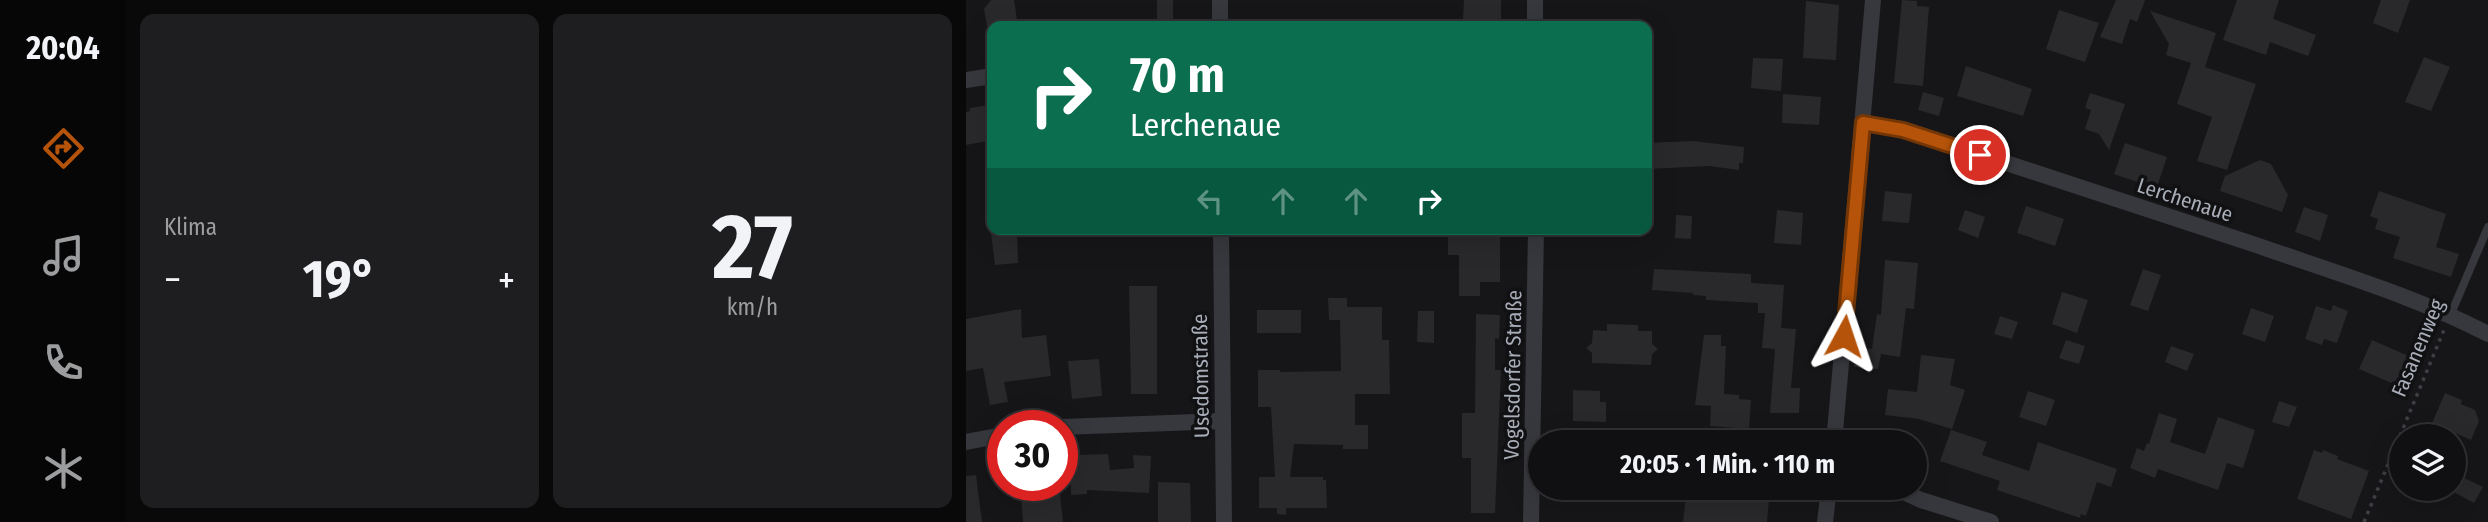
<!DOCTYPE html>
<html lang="de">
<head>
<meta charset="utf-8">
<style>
	body { margin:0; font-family:"Fira Sans Condensed",sans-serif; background:#1e1e20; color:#f1f3f6; height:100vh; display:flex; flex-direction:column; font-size:26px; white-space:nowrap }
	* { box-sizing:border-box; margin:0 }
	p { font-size:23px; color:#9c9d9f }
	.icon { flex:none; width:38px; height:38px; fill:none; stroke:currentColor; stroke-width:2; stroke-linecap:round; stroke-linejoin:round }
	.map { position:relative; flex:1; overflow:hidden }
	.details { display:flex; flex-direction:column; gap:14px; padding:14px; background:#09090a; width:840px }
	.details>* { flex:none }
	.hud { position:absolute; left:21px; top:21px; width:665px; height:214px; border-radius:14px; box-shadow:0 7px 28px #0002,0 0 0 2px #303032; background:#0b6e4f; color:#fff; overflow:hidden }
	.buttons { position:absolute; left:1423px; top:424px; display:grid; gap:14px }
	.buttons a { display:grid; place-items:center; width:77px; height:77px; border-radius:50%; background:#101012; box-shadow:0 7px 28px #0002,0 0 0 2px #303032; font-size:35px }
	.speed { position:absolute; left:21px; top:410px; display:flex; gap:14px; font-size:35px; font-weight:700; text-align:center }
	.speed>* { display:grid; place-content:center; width:91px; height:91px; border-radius:50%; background:#101012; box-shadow:0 7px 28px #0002,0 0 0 2px #303032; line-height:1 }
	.speed .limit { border:10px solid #d22; background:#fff; color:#111 }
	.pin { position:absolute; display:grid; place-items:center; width:60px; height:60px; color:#fff; margin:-30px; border:4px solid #fff; border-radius:50%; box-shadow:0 2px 7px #0007 }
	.me { position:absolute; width:77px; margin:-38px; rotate:5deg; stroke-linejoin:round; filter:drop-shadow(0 0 5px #0008) }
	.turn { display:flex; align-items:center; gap:24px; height:147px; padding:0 28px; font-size:32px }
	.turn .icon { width:91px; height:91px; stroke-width:2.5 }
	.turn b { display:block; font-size:49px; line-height:60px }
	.lanes { display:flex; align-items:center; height:66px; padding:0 28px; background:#0003; justify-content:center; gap:35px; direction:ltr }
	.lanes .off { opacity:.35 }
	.big { font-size:52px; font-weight:700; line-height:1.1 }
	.details .card { flex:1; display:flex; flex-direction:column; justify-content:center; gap:10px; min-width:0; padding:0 24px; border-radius:14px; background:#1e1e20 }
	.details .dial { align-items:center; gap:0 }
	.dial b { font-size:91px; line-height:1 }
	.heat { display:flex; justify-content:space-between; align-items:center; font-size:38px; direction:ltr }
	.details .tiles { flex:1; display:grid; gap:14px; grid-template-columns:repeat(2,1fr) }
	.trip { position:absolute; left:562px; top:430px; width:399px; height:70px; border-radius:35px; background:#101012; box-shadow:0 7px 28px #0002,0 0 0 2px #303032; font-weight:700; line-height:70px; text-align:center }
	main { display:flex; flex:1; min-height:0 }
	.dock { display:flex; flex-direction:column; width:126px; justify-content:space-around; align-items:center; background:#060607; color:#9c9d9f }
	.dock .icon { width:49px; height:49px }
	.dock .current { color:#b45309 }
	.dock b { font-size:32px; color:#f1f3f6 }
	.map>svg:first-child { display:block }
</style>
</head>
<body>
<main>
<nav class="dock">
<b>20:04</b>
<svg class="icon current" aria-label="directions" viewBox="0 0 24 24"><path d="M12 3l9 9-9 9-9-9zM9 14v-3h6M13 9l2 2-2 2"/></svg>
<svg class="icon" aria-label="music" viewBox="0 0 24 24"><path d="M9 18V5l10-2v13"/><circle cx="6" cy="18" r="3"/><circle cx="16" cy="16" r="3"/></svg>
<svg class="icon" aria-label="phone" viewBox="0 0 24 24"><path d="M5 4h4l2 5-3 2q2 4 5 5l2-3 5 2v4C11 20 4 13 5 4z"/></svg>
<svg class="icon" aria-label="climate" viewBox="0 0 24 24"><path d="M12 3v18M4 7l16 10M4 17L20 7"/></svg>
</nav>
<section class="details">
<div class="tiles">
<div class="card"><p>Klima</p>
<div class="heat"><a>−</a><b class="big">19°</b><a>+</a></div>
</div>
<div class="card dial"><b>27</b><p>km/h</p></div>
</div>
</section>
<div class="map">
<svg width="1522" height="522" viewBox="0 0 1522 522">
	<rect width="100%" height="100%" fill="#161618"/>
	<!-- building -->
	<g fill="#29292c">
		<polygon points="25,0 48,0 52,26 21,26 18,9"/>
		<rect x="191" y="0" width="16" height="26"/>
		<polygon points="498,0 535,0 535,20 497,19"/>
		<polygon points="936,0 951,1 951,6 963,7 957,86 928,83"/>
		<polygon points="1150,0 1179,0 1171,22 1164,19 1156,44 1134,37"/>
		<polygon points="1271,0 1313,0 1307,19 1350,35 1342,56 1304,42 1300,55 1257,40"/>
		<polygon points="1415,0 1444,0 1432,33 1407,23"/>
		<polygon points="840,1 873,5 870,60 837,58"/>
		<polygon points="1093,10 1133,23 1119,62 1080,49"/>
		<polygon points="1184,11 1250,33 1239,67 1290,84 1261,170 1231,161 1246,117 1211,104 1225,63 1200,55 1203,44"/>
		<polygon points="1458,57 1484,67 1465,111 1439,102"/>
		<polygon points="787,58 817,59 815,91 785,88"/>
		<polygon points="1000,66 1066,89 1057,116 991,96"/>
		<polygon points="957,92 978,98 973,116 952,110"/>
		<polygon points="1124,93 1159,104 1143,150 1133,134 1119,129 1125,110 1119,108"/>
		<polygon points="817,94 855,97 853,125 816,123"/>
		<polygon points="23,105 24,108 26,107 26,140 0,145 0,112 4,111 4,108"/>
		<polygon points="727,141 778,147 777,163 773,163 773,170 743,166 681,169 681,143"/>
		<polygon points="1159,143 1201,157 1191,187 1180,182 1180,185 1148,174"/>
		<polygon points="1294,160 1305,164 1322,195 1316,212 1254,191 1259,176"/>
		<polygon points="919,191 946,194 943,223 916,221"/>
		<polygon points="1413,191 1480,214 1470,247 1493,254 1485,277 1427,258 1434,237 1409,229 1412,219 1404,216"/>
		<polygon points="1060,206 1098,219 1089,246 1051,233"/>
		<polygon points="1338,207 1362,215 1354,241 1329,232"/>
		<polygon points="811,210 837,213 835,245 808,243"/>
		<polygon points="999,210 1019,217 1012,238 992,230"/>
		<polygon points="710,215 726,216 725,239 709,238"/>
		<polygon points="509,229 534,229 534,282 514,282 514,296 493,296 493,255 482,255 482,230"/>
		<polygon points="51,231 52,263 29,265 25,233"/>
		<polygon points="919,260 952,263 948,309 940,308 934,357 915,354 912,369 888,367 889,346 906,349 911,314 915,315"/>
		<polygon points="688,269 785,274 785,283 818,285 815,328 830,329 825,388 834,388 833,413 804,413 809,349 796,348 799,313 792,313 792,303 740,300 740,296 727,295 727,293 686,290"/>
		<polygon points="1177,269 1195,275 1182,311 1164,305"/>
		<polygon points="163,286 191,286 191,394 165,394"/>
		<polygon points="1096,292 1122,300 1111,333 1086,324"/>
		<polygon points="362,298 381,298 381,307 416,307 416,340 423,340 424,394 389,394 389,425 402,425 402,449 377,449 377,445 328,444 324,477 357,477 357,480 360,480 361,508 320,508 320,515 311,514 311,508 293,508 293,477 309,477 305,407 292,407 292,370 314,370 314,372 375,371 374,320 363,320"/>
		<polygon points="1367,305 1382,311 1371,343 1358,339 1356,345 1339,339 1350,306 1365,311"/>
		<polygon points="1285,308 1308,316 1299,342 1276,334"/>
		<polygon points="55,309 56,338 80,335 85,376 38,382 42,402 24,405 17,368 0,371 0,319"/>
		<rect x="291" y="310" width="44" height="23"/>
		<polygon points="452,311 468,311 468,343 451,342"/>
		<polygon points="510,314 534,315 533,339 529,338 529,370 535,370 529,513 505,513 505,458 496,458 496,413 509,413"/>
		<polygon points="1034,316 1052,322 1046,339 1028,334"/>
		<polygon points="641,324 672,325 672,331 686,331 686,344 692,349 686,354 685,365 626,363 626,353 620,348 626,343 627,330 641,331"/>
		<polygon points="738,335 755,335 755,346 760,346 758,394 773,395 773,399 785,400 783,429 744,426 745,406 729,405"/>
		<polygon points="1100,340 1119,346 1113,364 1093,358"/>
		<polygon points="1406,340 1447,358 1435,387 1393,369"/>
		<polygon points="1205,346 1228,354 1221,371 1199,362"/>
		<polygon points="955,355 989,359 984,385 999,390 986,429 953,419 919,415 922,389 951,392"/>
		<polygon points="133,359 136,396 106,399 102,361"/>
		<polygon points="607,390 634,391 634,402 640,402 640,422 607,421"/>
		<polygon points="1062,391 1089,400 1080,426 1053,417"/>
		<polygon points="1479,393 1496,400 1495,404 1509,410 1513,421 1505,440 1466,423"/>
		<polygon points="1313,401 1331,407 1323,427 1306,422"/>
		<polygon points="1193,413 1211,419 1204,442 1239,454 1252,417 1289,430 1277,468 1261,463 1252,490 1192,469 1189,478 1164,468 1171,448 1178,451 1181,443 1183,444"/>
		<polygon points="985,430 1021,442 1016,455 1063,471 1072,442 1151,469 1145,487 1131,482 1120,516 1115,514 1114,518 1031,490 1034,481 974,461"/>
		<polygon points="1348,450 1356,453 1357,450 1372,456 1371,459 1403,471 1385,519 1331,499"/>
		<polygon points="142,454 144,470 168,468 167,455 185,456 183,493 121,490 121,494 105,495 104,465 113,465 112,455"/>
		<polygon points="10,475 16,522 0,522 0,476"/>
		<polygon points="1494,476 1517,487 1508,503 1486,491"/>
		<polygon points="192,482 224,483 225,522 192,522"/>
		<polygon points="93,485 97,522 57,522 55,495 69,493 68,487"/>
		<polygon points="741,488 804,488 801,522 717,522 720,496 740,498"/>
	</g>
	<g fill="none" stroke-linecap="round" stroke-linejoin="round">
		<!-- path -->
		<polyline stroke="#3d3f44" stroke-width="3.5" stroke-dasharray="3.5 5" stroke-linecap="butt" points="1398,522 1478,330"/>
		<!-- service -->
		<polyline stroke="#37383d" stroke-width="8" points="1484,316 1522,227"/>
		<!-- minor -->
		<g stroke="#37383d" stroke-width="16">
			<polyline points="254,0 254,26"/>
			<polyline points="569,0 569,26"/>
			<polyline points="0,80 26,76"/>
			<path d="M897 123 937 129C1055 168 1172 206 1290 245 1367 272 1449 296 1522 334"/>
			<polyline points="255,229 258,522"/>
			<polyline points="96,427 257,421"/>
			<polyline points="0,442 37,435"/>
			<polyline points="868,443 907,0"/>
			<polyline points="929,488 955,500 1025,522"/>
			<polyline points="565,522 570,229"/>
			<polyline points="859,522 863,488"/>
		</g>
	</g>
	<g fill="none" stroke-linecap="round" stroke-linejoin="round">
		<!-- route casing -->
		<g stroke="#753606" stroke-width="18">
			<polyline id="route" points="878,336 897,123 937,130 1014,155"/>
		</g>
		<!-- route -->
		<use href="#route" stroke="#b45309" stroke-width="12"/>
	</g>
	<g text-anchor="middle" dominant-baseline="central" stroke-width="7" stroke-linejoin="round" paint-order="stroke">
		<!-- street labels -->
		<g font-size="21" fill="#a8adb8" stroke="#111113">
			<text transform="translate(1219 200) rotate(18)">Lerchenaue</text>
			<text transform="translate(1452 348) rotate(-67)">Fasanenweg</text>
			<text transform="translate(547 375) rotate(-89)">Vogelsdorfer Straße</text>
			<text transform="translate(235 376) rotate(-91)">Usedomstraße</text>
		</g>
	</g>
</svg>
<div class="buttons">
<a><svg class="icon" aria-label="layers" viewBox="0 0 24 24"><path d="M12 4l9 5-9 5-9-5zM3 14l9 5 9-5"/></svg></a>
</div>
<div class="speed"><div class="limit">30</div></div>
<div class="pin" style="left:1014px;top:155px;background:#d93025"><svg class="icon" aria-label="arrive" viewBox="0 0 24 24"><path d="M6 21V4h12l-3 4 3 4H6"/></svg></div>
<svg class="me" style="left:878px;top:336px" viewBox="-20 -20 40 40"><path d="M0-17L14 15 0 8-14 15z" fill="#b45309" stroke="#fff" stroke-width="4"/></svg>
<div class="trip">20:05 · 1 Min. · 110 m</div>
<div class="hud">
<div class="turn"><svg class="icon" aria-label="right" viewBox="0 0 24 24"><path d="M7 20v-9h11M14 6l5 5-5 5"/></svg><div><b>70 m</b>Lerchenaue</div></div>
<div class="lanes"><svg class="icon off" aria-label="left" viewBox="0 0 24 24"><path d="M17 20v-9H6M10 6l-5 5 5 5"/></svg><svg class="icon off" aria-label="ahead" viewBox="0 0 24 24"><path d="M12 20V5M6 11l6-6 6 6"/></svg><svg class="icon off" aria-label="ahead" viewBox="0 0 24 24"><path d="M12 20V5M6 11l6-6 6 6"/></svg><svg class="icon" aria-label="right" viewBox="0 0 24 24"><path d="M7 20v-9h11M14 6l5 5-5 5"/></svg></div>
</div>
</div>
</main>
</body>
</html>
